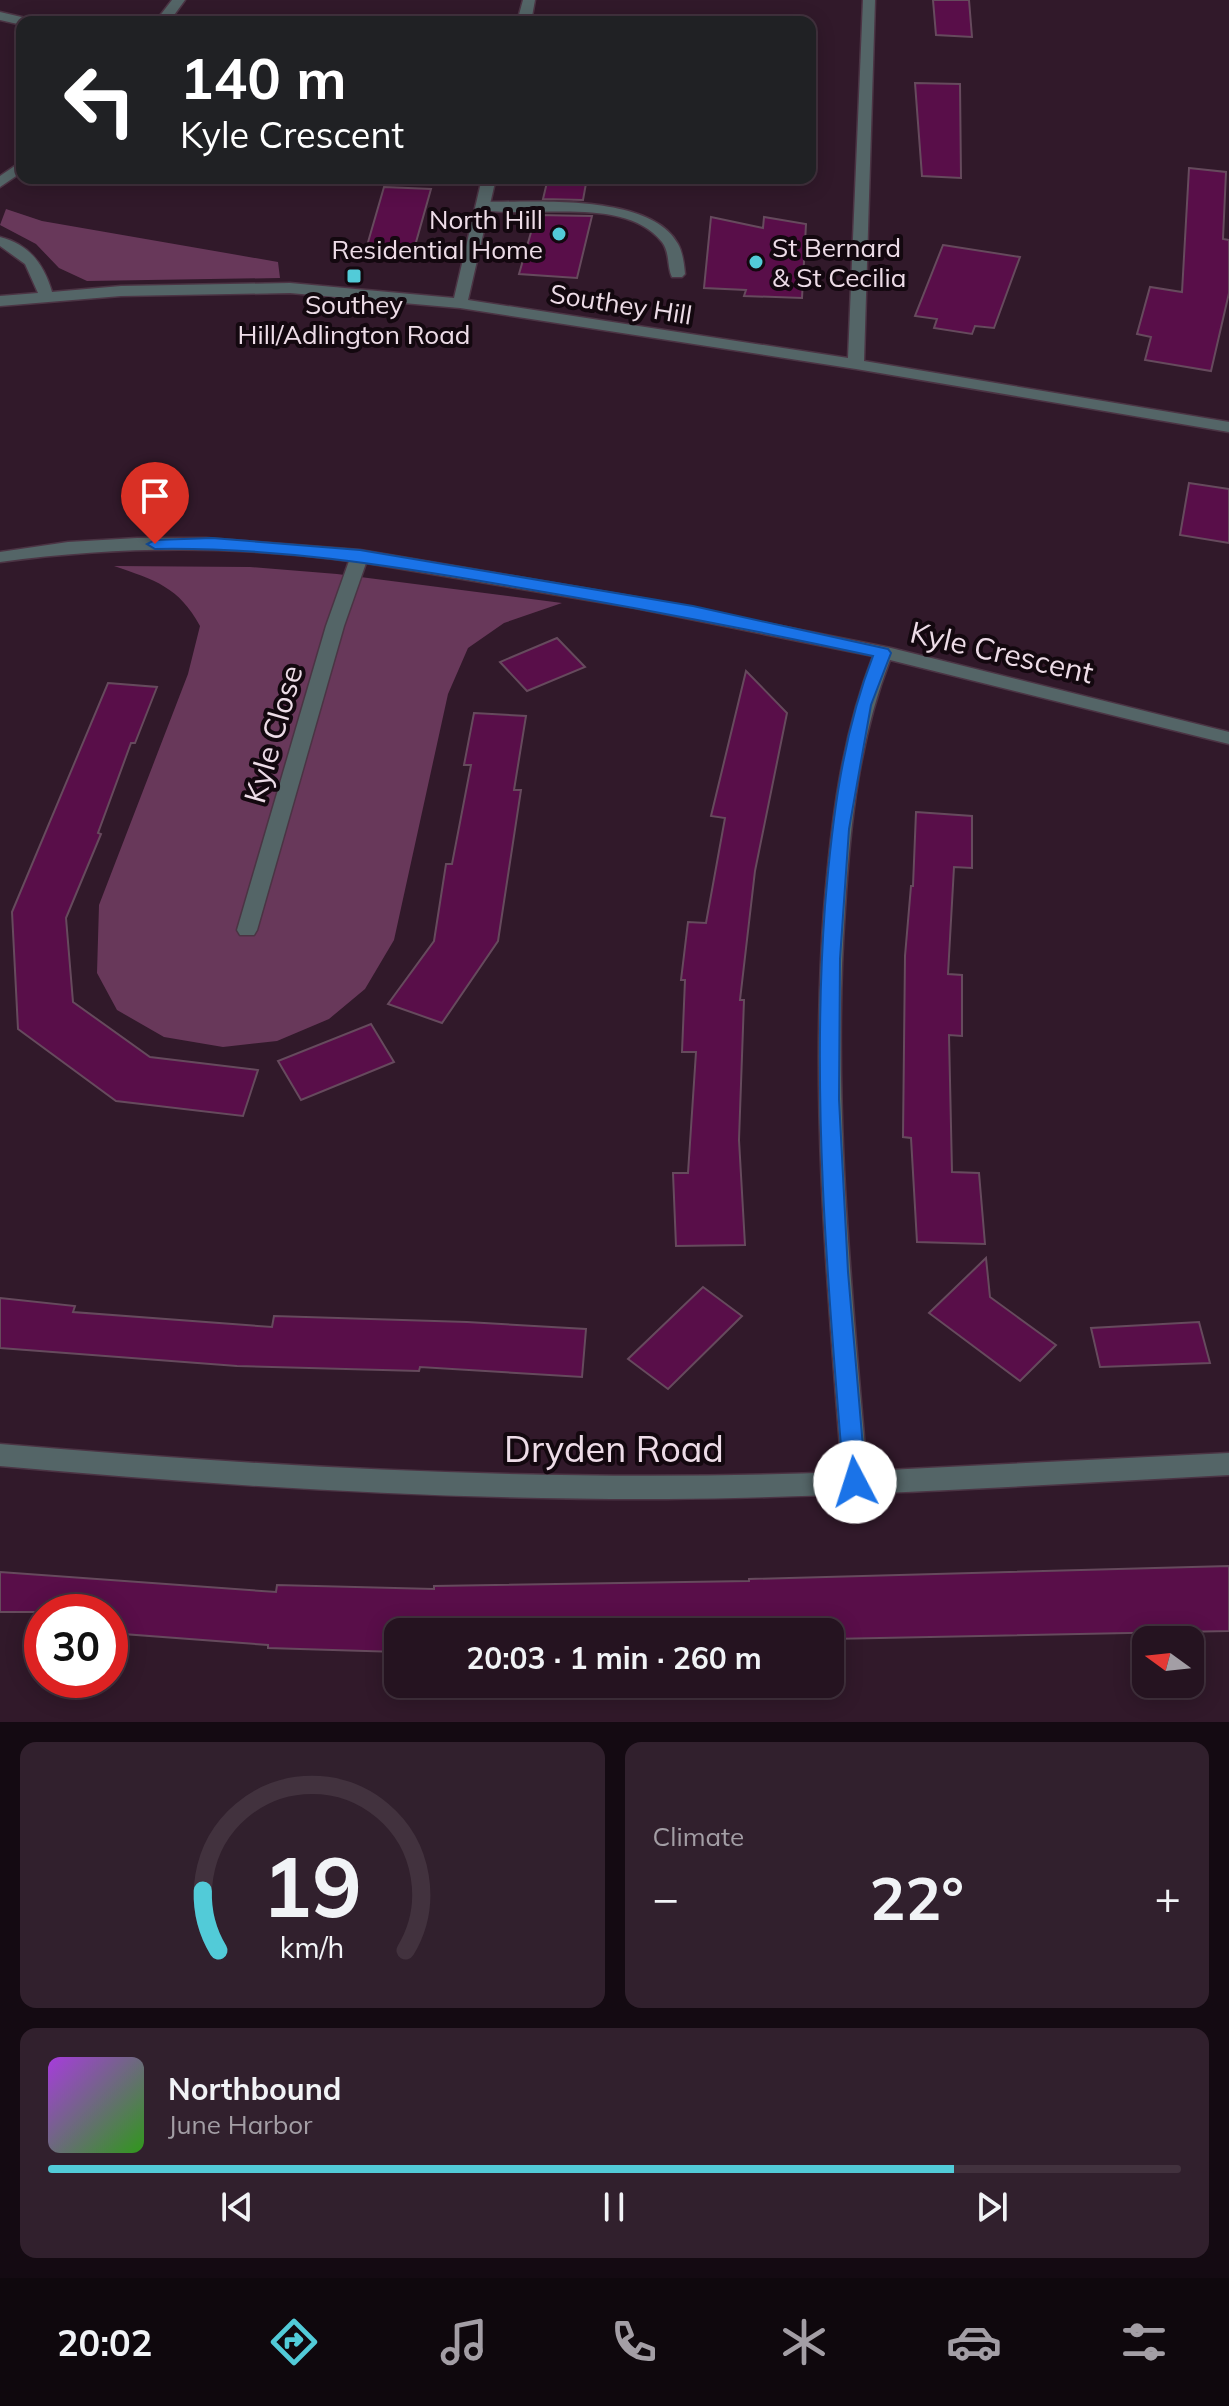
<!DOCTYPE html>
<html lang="en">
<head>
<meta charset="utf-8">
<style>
	body { margin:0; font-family:Mulish,sans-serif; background:#31202d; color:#f1f3f6; height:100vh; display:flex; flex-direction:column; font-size:30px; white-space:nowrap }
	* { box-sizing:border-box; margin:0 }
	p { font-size:26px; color:#a39ea5 }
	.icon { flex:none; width:44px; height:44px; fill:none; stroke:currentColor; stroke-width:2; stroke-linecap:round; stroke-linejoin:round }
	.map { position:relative; height:1722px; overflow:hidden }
	.sheet { display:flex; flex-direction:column; gap:20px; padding:20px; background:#140a12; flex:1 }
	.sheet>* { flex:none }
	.hud { position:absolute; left:16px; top:16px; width:800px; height:168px; border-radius:16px; box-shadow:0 4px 20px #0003,0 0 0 2px #42323e; background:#202124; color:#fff; overflow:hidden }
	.needle { width:52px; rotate:285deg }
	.controls { position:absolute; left:1132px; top:1626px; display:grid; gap:16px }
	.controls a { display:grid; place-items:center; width:72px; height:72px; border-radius:16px; background:#251320; box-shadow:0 4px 20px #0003,0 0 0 2px #42323e; font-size:40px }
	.speed { position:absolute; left:24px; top:1594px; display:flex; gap:16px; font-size:40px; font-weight:700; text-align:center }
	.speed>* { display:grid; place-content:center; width:104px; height:104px; border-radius:50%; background:#251320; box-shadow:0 4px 20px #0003,0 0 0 2px #42323e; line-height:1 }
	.speed .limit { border:12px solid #d22; background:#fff; color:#111 }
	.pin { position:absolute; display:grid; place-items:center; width:68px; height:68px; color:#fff; margin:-82px -34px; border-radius:50% 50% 50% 0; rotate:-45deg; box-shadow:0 0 8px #0007 }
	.pin .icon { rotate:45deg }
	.me { position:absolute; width:88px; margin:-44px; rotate:355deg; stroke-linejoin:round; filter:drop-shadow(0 0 6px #0008) }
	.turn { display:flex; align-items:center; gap:28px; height:168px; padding:0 32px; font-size:36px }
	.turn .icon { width:104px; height:104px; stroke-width:2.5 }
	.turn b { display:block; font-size:56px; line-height:68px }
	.big { font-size:60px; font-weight:700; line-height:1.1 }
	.sheet .tile { flex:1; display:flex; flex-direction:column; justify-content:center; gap:12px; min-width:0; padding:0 28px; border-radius:16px; background:#31202d }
	.sheet .dial { align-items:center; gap:0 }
	.dial svg { height:208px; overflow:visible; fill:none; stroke:#42323e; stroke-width:7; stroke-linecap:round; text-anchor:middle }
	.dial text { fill:#f1f3f6; stroke:none }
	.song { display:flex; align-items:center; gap:24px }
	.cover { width:96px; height:96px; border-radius:12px; background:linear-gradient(135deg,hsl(280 70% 55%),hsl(110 70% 35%)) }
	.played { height:8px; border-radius:4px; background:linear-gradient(90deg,#52cbd8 80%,#42323e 80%) }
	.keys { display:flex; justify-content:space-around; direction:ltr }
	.heat { display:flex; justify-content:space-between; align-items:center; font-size:44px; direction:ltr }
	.sheet .tiles { flex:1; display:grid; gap:20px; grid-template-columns:1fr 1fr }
	.tile:last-child { grid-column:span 2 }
	.trip { position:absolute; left:384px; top:1618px; width:460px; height:80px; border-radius:16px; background:#251320; box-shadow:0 4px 20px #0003,0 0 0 2px #42323e; font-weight:700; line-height:80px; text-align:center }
	.menu { display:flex; height:128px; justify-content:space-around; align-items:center; background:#0f080d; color:#a39ea5 }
	.menu .icon { width:56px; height:56px }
	.menu .current { color:#52cbd8 }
	.menu b { font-size:36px; color:#f1f3f6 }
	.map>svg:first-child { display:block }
</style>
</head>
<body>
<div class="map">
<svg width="1229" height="1722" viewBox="0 0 1229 1722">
	<rect width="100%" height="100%" fill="#31192a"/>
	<!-- green -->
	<g fill="#68385a">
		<polygon points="6,209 42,221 278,262 280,278 87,281 59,268 36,244 0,225"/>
		<path d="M114 566 250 567 337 574 562 603 504 623 468 648 448 694 394 940 365 989 329 1019 277 1041 223 1047 164 1037 117 1010 97 973 99 905 188 674 200 626C179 587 155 580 114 566Z"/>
	</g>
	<!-- building -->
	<g fill="#590e49" stroke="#664a5d" stroke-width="2">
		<polygon points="933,0 969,0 972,37 936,35"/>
		<polygon points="915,83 960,84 961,178 922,176"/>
		<polygon points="1189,168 1226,172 1223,239 1229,240 1229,293 1211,371 1145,360 1151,337 1137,334 1150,287 1182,292"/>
		<polygon points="548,178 587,178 583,200 543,199"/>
		<polygon points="384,187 431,189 411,260 364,256"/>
		<polygon points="536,215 592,216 577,278 519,274"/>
		<polygon points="711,217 763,228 764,217 806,224 802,298 744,296 746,290 704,288"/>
		<polygon points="943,245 1020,257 994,328 975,326 972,334 934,328 937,319 915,316"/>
		<polygon points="1189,483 1229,489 1229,543 1180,535"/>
		<polygon points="557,638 585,667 527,691 500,662"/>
		<polygon points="746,671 787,713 755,871 740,1000 744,1000 739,1140 745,1245 676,1246 673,1173 688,1173 696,1052 682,1052 685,980 681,980 688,922 706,923 725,818 711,816"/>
		<polygon points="108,683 157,687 135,743 131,743 98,833 101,834 66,918 73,1002 150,1057 258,1070 243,1116 116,1101 18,1029 12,912"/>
		<polygon points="474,713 526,716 514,790 521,790 498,941 442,1023 388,1004 434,941 446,864 452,864 471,765 464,765"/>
		<polygon points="916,812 972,816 972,868 954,867 948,974 962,975 962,1036 949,1035 952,1172 979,1173 985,1244 917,1242 911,1138 903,1137 905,956 911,886 913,886"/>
		<polygon points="371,1024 394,1062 301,1100 278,1061"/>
		<polygon points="986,1258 990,1297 1056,1345 1020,1381 929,1313"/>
		<polygon points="703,1287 742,1316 668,1389 628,1359"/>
		<polygon points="0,1298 75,1306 73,1312 272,1327 274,1316 467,1322 586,1329 582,1377 420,1367 419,1371 237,1366 0,1348"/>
		<polygon points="1199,1322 1210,1363 1100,1367 1091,1328"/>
		<polygon points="1229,1566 1229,1631 830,1639 830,1632 398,1632 398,1652 268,1648 268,1645 110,1633 110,1612 0,1612 0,1572 276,1592 277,1585 434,1589 434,1586 749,1581 749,1579"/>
	</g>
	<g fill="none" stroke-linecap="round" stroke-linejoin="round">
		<!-- service casing -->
		<g stroke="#4b3444" stroke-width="3">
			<path id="service" d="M483 202C532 202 651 193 678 244 683 253 684 264 685 274L682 277H672C667 267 670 252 662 242 624 194 529 220 478 209L476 206Z"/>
		</g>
		<!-- minor casing -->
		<g stroke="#4b3444" stroke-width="3">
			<g id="minor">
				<polygon points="172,0 185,0 169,22 155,22"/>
				<polygon points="523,0 535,0 531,22 517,22"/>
				<path d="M863 0H875L864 361 1229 422V432L856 369 460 308 290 293 121 296 0 306V296L38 293 25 264 0 246V237C29 244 44 264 52 292L121 286 290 283 454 298 482 178H496L468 300 848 358Z"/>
				<polygon points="0,12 30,19 32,22 22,22 22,25 0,20"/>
				<polygon points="22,161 22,172 0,187 0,176"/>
				<path d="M137 538H206L360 550 635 597 891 648 1229 732V744L890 660C859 740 850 824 845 909 832 1097 851 1284 867 1471L1229 1453V1475C1042 1485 854 1497 667 1499 444 1500 222 1486 0 1466V1444C280 1468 561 1483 842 1472 827 1285 810 1098 824 910 831 824 841 738 873 656L635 608 366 563 344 626 257 930 254 935H240L237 930 326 626 349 561C232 545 117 546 0 562V552L68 542Z"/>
			</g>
		</g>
		<!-- service -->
		<use href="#service" fill="#546567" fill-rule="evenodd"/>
		<!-- minor -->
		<use href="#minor" fill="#546567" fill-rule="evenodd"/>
	</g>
	<!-- route -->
	<path fill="#1a73e8" stroke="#114b97" stroke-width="2" d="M212 538 360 550 693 606 888 649 891 653 871 705 849 829 840 959 839 1099 848 1272 866 1482 863 1490 855 1493 847 1490 844 1482C828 1291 811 1098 825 906 832 821 842 736 873 656 750 629 628 606 504 585 388 565 273 547 155 549L147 544 155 540Z"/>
	<!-- markers -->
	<g fill="#52cbd8" stroke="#13080f" stroke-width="3">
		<circle cx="559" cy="234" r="8"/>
		<circle cx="756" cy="262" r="8"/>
		<rect x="346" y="268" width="16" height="16" rx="4"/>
	</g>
	<g text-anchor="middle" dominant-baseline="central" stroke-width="8" stroke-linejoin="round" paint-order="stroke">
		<!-- far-poi labels -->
		<g font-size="26" fill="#eddce7" stroke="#13080f" text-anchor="end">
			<text x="543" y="219">North Hill<tspan x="543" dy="30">Residential Home</tspan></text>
			<text x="772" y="247" text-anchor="start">St Bernard<tspan x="772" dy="30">&amp; St Cecilia</tspan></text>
			<text x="354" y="304" text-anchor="middle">Southey<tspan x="354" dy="30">Hill/Adlington Road</tspan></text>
		</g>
		<!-- far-street labels -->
		<g font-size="26" fill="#eddce7" stroke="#13080f">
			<text transform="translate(621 304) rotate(9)">Southey Hill</text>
		</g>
		<!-- street labels -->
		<g font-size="30" fill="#eddce7" stroke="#13080f">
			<text transform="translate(1002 652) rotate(13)">Kyle Crescent</text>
			<text transform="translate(273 734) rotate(-74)">Kyle Close</text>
		</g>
		<!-- near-street labels -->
		<g font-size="36" fill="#eddce7" stroke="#13080f">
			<text x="614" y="1448">Dryden Road</text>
		</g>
	</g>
</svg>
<div class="controls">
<a><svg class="needle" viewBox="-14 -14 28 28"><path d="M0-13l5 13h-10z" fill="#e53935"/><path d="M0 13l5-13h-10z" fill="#a39ea5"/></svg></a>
</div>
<div class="speed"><div class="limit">30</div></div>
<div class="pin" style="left:155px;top:544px;background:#d93025"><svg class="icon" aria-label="arrive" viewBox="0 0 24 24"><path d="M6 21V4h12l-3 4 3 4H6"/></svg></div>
<svg class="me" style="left:855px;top:1482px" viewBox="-20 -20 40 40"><circle r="19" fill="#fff"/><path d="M0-13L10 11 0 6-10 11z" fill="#1a73e8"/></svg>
<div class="trip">20:03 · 1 min · 260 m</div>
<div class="hud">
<div class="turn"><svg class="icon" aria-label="left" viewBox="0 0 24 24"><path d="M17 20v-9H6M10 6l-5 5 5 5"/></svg><div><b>140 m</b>Kyle Crescent</div></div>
</div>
</div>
<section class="sheet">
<div class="tiles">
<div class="tile dial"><svg viewBox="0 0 100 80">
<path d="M14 69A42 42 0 1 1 86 69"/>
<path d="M14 69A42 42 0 0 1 8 46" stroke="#52cbd8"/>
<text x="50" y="56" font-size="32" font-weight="700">19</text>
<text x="50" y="72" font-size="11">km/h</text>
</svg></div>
<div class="tile"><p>Climate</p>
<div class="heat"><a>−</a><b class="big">22°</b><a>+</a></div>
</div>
<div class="tile">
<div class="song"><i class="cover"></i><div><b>Northbound</b><p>June Harbor</p></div></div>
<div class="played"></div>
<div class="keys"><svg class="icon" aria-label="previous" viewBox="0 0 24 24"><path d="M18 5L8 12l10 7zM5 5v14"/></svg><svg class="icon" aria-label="pause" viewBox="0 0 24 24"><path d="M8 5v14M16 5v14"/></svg><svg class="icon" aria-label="next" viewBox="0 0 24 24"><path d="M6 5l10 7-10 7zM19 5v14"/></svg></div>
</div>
</div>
</section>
<nav class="menu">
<b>20:02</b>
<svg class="icon current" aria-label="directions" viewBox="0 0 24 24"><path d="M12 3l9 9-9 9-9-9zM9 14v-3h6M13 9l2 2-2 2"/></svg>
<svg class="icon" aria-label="music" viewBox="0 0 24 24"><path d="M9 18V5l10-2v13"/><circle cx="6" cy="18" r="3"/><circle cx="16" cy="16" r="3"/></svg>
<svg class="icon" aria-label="phone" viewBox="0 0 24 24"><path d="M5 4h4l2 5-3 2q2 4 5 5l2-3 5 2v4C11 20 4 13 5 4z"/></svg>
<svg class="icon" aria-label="climate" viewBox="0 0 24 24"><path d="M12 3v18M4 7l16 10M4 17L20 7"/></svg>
<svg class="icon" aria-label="car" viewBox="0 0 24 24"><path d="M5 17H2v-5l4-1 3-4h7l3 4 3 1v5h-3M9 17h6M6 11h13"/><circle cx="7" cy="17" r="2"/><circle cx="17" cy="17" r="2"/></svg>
<svg class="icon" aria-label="filters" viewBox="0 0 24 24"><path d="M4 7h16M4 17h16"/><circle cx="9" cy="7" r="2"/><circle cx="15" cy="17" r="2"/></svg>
</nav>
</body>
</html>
